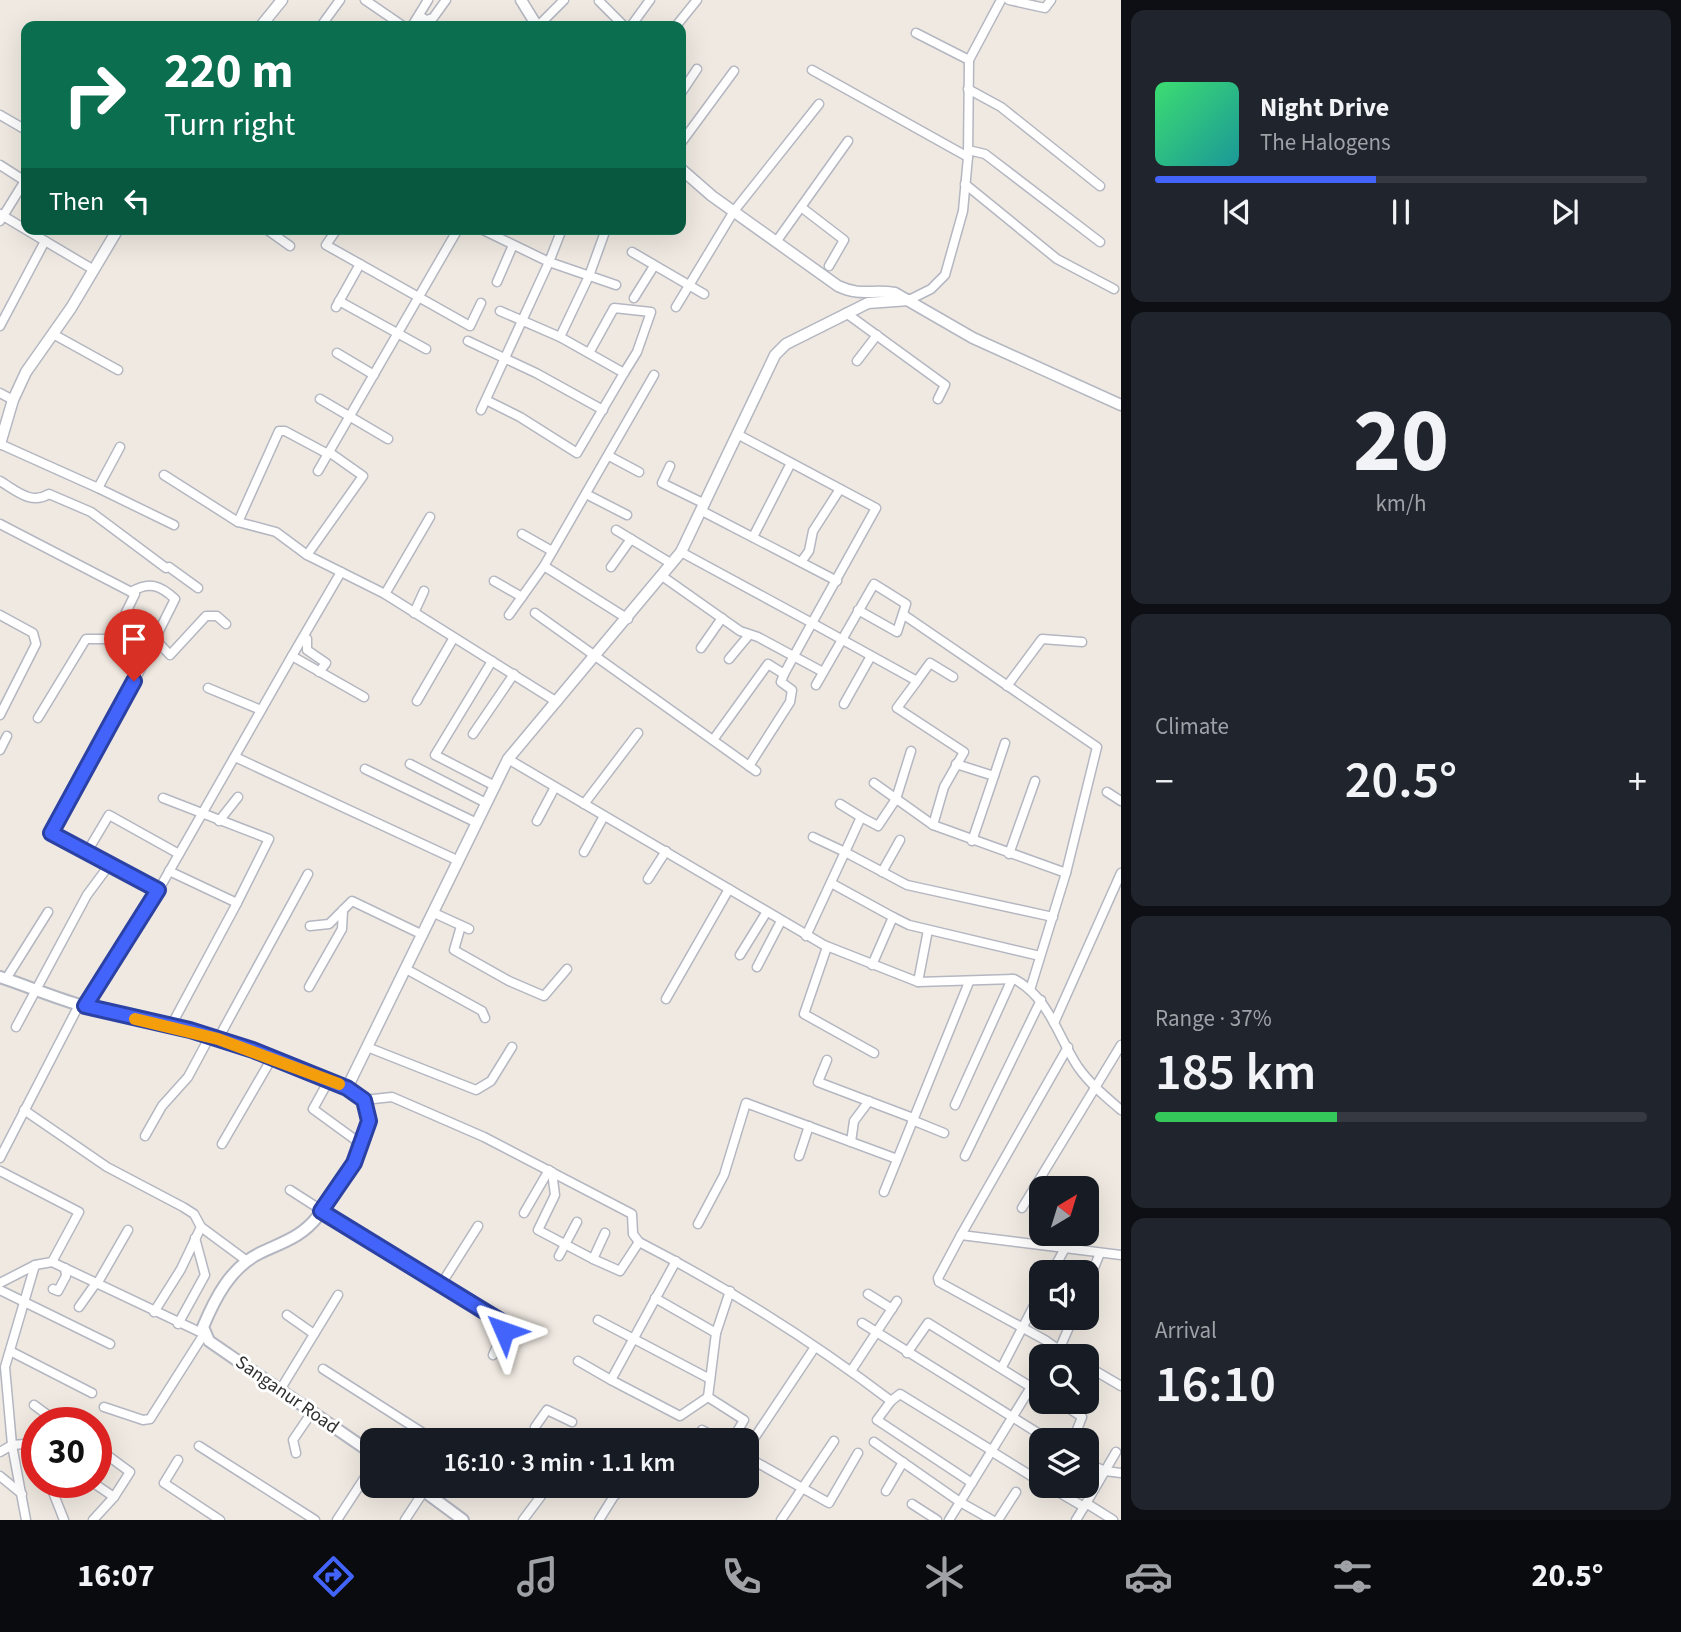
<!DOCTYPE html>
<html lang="en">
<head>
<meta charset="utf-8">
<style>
	body { margin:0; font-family:"Source Sans 3",sans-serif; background:#20242c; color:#f1f3f6; height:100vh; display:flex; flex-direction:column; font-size:26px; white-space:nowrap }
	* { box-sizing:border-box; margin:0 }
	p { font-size:23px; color:#9ea1a6 }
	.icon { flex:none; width:38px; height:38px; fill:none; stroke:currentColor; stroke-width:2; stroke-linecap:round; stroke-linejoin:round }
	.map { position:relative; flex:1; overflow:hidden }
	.drawer { display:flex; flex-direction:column; gap:10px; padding:10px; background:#0d0f14; width:560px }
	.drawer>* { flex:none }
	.guide { position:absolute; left:21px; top:21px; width:665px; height:214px; border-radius:14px; box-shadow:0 7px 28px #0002; background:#0b6e4f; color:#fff; overflow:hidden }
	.needle { width:46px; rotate:38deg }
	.tools { position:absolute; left:1029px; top:1176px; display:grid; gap:14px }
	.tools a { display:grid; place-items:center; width:70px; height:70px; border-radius:14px; background:#171b24; box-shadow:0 7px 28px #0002; font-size:35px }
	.speed { position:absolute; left:21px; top:1407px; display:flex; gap:14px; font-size:35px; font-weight:700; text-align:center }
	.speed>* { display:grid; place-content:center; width:91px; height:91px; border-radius:50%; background:#171b24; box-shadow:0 7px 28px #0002; line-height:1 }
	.speed .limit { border:10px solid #d22; background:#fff; color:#111 }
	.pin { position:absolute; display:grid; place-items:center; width:60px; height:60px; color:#fff; margin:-72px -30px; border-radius:50% 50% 50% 0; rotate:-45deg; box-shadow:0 0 7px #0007 }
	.pin .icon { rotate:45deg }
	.me { position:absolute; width:77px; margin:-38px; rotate:313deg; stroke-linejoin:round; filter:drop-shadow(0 0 5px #0008) }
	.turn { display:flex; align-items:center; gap:24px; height:147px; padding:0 28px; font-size:32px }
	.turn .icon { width:91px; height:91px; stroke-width:2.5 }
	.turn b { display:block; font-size:49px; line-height:60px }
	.then { display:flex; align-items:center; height:66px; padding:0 28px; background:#0003; gap:14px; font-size:26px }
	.big { font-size:52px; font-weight:600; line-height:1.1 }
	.drawer .card { flex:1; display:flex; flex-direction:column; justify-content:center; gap:10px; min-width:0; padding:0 24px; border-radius:14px; background:#20242c }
	.drawer .dial { align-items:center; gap:0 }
	.dial b { font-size:91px; line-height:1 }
	.song { display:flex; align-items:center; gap:21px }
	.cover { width:84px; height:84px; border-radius:10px; background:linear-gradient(135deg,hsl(140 70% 55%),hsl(180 70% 35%)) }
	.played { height:7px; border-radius:4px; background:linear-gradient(90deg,#4264fb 45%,#363941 45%) }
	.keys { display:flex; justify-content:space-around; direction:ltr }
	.heat { display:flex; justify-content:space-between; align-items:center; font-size:38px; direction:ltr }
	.charge { height:10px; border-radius:5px; background:linear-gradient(90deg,#34c759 37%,#363941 0) }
	.trip { position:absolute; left:360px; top:1428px; width:399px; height:70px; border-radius:14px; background:#171b24; box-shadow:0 7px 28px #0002; font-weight:600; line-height:70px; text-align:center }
	.menu { display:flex; height:112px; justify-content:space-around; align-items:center; background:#090b0e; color:#9ea1a6 }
	.menu .icon { width:49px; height:49px }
	.menu .active { color:#4264fb }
	.menu b { font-size:32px; color:#f1f3f6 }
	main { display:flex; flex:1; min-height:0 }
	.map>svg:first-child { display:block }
</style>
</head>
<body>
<main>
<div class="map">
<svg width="1121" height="1520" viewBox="0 0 1121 1520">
	<rect width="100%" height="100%" fill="#efe9e1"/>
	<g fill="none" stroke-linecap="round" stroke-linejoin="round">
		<!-- minor casing -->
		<g stroke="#b4b7c1" stroke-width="11">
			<g id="minor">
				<polyline points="365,0 403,26"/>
				<polyline points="1009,0 1045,8 1051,0"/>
				<polyline points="599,1 624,26"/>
				<polyline points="420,16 426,20 433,18 446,0"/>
				<polyline points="321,26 340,0"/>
				<polyline points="412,26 428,0"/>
				<polyline points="538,26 564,0"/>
				<polyline points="631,26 650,0"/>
				<polyline points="676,26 697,0"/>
				<polyline points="916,33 969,60"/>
				<polyline points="812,70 968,157"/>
				<polyline points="968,89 1001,107 1100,186"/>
				<polyline points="681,93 697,69"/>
				<polyline points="0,115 26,130"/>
				<polyline points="681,143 734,71"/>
				<polyline points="968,150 985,154 1100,242"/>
				<polyline points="0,165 25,181"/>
				<polyline points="965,184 1057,259 1114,289"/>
				<polyline points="801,207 844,240 829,266"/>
				<polyline points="0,214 45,241 0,326"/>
				<polyline points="0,221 26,179"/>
				<polyline points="266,229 290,246"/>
				<polyline points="337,229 326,245 470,326 481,303"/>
				<polyline points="481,229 549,262 481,410"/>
				<polyline points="562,229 549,262 616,285"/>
				<polyline points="45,241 94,270"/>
				<polyline points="776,242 848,141"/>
				<polyline points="632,252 704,294"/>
				<polyline points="497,282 513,245"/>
				<polyline points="634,298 654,266"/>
				<polyline points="909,300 931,289 945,275 963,211 968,157 969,60 1001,0"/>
				<polyline points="339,301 426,349"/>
				<polyline points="336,307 360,264"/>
				<polyline points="676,307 734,211 819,104"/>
				<polyline points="846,313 945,385 938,399"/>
				<polyline points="53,334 118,370"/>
				<polyline points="560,337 589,276 606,229"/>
				<polyline points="468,341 536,373 603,410"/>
				<polyline points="337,353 374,375"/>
				<polyline points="589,353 614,308 651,312 637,352 624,373"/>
				<polyline points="857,361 877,335"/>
				<polyline points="0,393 13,400"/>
				<polyline points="320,399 388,439"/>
				<polyline points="486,400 520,417 577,453 624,373 560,337 500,311"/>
				<polyline points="0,444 98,488 120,447"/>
				<polyline points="329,452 363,476 307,555 385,594 557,702"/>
				<polyline points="609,456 639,472"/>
				<polyline points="670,466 662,483 705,504"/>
				<polyline points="318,471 458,229"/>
				<polyline points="164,475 238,522 276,532 307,555"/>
				<path d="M0 481C17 491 31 505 49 494L91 512 166 568 169 567 198 588"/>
				<polyline points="98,488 174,525"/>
				<polyline points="586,494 627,515"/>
				<polyline points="702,511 837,581"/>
				<polyline points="238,522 279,431 285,431 328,454"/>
				<polyline points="0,524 135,594 113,639 146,659 51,833 158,890"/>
				<polyline points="616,530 672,564"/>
				<polyline points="522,534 552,551"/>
				<polyline points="753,537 791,463"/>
				<polyline points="681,552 812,623 876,508 737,434"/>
				<polyline points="801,562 809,551 813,531 840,489"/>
				<polyline points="544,566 654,375"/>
				<polyline points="611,567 631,539"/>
				<polyline points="662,576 740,631 758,637 823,672"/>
				<polyline points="494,581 522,597"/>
				<path d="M131 592C149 581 160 585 175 599L155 639 170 655 206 616H217L226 624"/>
				<polyline points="385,594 430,517"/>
				<polyline points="414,613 424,591"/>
				<polyline points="535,613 756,771"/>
				<polyline points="0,615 33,633 36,644 0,715"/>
				<polyline points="509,615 544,566 628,619"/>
				<polyline points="904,615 1097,747 1066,873 1030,990"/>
				<polyline points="307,639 307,650 326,663 319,672"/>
				<polyline points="701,648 722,618"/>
				<polyline points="292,656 341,572"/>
				<polyline points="729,659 749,635"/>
				<polyline points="492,661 435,755 495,786"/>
				<polyline points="917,681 930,663 953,677"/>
				<polyline points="816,685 874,584 906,604 897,632 858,610"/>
				<polyline points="1007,686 1042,639 1082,642"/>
				<polyline points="208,688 261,710"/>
				<polyline points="417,701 453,639"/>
				<polyline points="844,704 871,656"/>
				<polyline points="38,718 86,639 113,639"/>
				<polyline points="473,734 514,674"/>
				<polyline points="713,740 768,664 784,674 812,623 917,681 897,708 964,752 944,787 933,825 1066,873"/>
				<polyline points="0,750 7,736"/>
				<polyline points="911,751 896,799 878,826 861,817 845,852 907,885 1053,917"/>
				<polyline points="235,757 459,861"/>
				<path d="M508 759 824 945 918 982 1014 979C1049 997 1058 1037 1078 1067 1090 1084 1106 1097 1121 1110"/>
				<polyline points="410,764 486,803"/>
				<polyline points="956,764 994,776 972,841"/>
				<polyline points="749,766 790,702 792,690 781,682 784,674"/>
				<polyline points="365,769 477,823"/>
				<polyline points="994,776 1005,743"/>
				<polyline points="874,783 933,825"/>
				<polyline points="1107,792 1121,801"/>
				<polyline points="163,798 269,839 237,903"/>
				<polyline points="584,804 638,733"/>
				<polyline points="840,804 861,817"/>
				<polyline points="219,821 238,797"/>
				<polyline points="537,821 555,787"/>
				<polyline points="87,852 109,815 179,854"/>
				<polyline points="584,852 604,816"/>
				<polyline points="1009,854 1035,781"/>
				<polyline points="169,871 237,903 171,1026"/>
				<polyline points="882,872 900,840"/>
				<polyline points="648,879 666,851"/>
				<polyline points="831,883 893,917"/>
				<polyline points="434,913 469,929"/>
				<polyline points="310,926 329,924 352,901 423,935"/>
				<polyline points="461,926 454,950 509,981 544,996 567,969"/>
				<polyline points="806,936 845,852 813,837"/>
				<polyline points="827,947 804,1014 874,1053"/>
				<polyline points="740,955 766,913"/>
				<polyline points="872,965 893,917 909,925 1040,956"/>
				<polyline points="757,967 781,921"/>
				<polyline points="406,969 482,1011 485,1018"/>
				<polyline points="6,979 48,912"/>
				<polyline points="918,982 928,930"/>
				<polyline points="309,987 342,929 343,910"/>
				<polyline points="666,999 729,889"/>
				<polyline points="85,1006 162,884 292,656 364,697"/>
				<polyline points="1054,1023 1121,873"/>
				<polyline points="16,1027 87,895 110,864"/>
				<polyline points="218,1039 308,874"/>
				<polyline points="367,1047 476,1090 491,1081 512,1047"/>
				<polyline points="827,1060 818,1082 913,1118"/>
				<polyline points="329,1080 313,1109 361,1144"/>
				<path d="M364 1100 392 1097 484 1137 632 1214 633 1234 639 1242C728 1288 812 1341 891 1401L900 1394 991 1450"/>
				<polyline points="955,1105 1012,979"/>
				<polyline points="24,1110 107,1167 183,1207 194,1214 201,1227 247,1261"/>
				<polyline points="912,1120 944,1133"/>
				<polyline points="145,1136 162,1106 188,1077 210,1036"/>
				<polyline points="851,1142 854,1121 869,1101"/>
				<polyline points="222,1144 272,1058"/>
				<polyline points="799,1156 809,1126"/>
				<polyline points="965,1156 1041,1000"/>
				<polyline points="0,1158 79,1005"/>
				<polyline points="0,1171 79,1212 52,1262"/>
				<polyline points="552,1172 555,1195 538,1230 593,1259 605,1233"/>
				<polyline points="290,1190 440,1286 478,1226"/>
				<polyline points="884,1192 969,982"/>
				<polyline points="1022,1208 1121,1045"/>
				<polyline points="524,1213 549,1170"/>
				<polyline points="698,1224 724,1175 746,1103 897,1159"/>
				<polyline points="961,1235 1068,1047"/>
				<polyline points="559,1256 577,1222"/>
				<polyline points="593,1259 620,1271 639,1242"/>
				<polyline points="676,1261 611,1380 680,1416 708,1397"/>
				<polyline points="1052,1272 1064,1250"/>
				<polyline points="0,1283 35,1265 52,1262 204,1334 150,1419 143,1420 104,1407"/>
				<polyline points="97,1284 128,1230"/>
				<polyline points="1087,1285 1100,1253"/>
				<polyline points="440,1286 502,1322 504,1331 493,1355"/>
				<polyline points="53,1289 58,1291 66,1276 65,1268"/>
				<polyline points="0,1290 110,1344"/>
				<polyline points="730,1291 716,1333 708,1397 744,1420 732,1440"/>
				<polyline points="868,1294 892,1309"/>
				<polyline points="655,1298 716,1333"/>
				<polyline points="79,1307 96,1283"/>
				<polyline points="154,1312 181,1269 201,1227"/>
				<polyline points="287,1315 314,1334"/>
				<polyline points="598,1320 710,1379"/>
				<polyline points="862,1323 1049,1440"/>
				<polyline points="178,1324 205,1275 195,1238"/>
				<polyline points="10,1351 92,1393"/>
				<polyline points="907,1353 928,1323 1031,1387"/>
				<polyline points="1056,1356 1059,1350 1045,1340 939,1282 938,1278 961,1235 1121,1255"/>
				<polyline points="1071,1356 1059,1350 1073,1318"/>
				<polyline points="578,1361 611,1380"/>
				<polyline points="1087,1366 1121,1386"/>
				<polyline points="1002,1367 1041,1292"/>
				<polyline points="323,1369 434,1440"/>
				<polyline points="851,1371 897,1301"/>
				<polyline points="280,1390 338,1295"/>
				<polyline points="891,1401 877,1420 972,1483"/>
				<polyline points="1059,1402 1082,1417 1073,1440"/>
				<polyline points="34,1405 49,1416"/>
				<polyline points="46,1423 49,1416 59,1423"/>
				<polyline points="535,1427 547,1410 572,1422"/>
				<polyline points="702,1430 721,1440"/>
				<polyline points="874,1442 960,1502 992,1520"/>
				<polyline points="199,1446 315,1520"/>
				<polyline points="96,1447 130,1472 114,1497"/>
				<polyline points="747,1449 815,1347"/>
				<polyline points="991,1451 1041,1482"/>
				<polyline points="0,1452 12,1445 37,1443"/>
				<polyline points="296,1453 293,1440 312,1412"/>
				<polyline points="747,1457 829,1503 858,1453"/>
				<polyline points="178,1460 164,1483 220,1520"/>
				<polyline points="1087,1463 1105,1471 1121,1473"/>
				<polyline points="0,1476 22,1494"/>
				<polyline points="49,1482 64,1520"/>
				<polyline points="92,1482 114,1497 93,1520"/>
				<polyline points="690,1486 695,1490 703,1486"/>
				<polyline points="1048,1486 1084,1507 1076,1520"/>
				<polyline points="721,1488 723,1486"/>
				<polyline points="886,1491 903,1462"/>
				<polyline points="1086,1503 1113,1520"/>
				<polyline points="912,1504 937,1520"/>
				<polyline points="1084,1507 1116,1452"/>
				<polyline points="26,1520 12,1445 5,1367 35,1265"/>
				<polyline points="337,1520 373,1465"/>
				<polyline points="405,1520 424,1491"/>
				<polyline points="523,1520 541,1496"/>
				<polyline points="599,1520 614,1496 628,1486"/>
				<polyline points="781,1520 834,1441"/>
				<polyline points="949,1520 1031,1387 1038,1391 1041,1385"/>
				<polyline points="998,1520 1016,1492"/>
			</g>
		</g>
		<!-- tertiary casing -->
		<g stroke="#b4b7c1" stroke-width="13">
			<g id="tertiary">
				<polyline points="521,0 537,26"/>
				<polyline points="261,26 282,0"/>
				<path d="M681 169 712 196 838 286C862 297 871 289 895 293L973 338 1121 405"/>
				<polyline points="0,444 13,400 26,372 71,308 118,229"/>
				<polyline points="347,1088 508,759 681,552 775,355 786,344 868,303 909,300"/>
			</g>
		</g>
		<!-- secondary casing -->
		<g stroke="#b4b7c1" stroke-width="14">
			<g id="secondary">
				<path d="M0 977C27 986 53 997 80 1005 116 1016 154 1020 190 1030 217 1037 356 1083 365 1103 379 1138 338 1189 318 1216 302 1237 283 1242 260 1253 231 1267 215 1298 203 1327L209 1341 373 1454"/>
				<polyline points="417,1486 463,1520"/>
			</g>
		</g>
		<!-- minor -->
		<use href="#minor" stroke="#fff" stroke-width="8"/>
		<!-- tertiary -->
		<use href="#tertiary" stroke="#fff" stroke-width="10"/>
		<!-- secondary -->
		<use href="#secondary" stroke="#fff" stroke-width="10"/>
	</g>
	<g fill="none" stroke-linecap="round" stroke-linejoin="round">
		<!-- route casing -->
		<g stroke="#2b41a3" stroke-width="18">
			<polyline id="route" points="134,681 51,833 158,890 85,1006 190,1030 253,1050 347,1088 364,1100 369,1121 354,1163 321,1211 502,1322 504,1331"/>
		</g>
		<!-- route -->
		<use href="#route" stroke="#4264fb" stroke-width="12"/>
		<!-- slow -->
		<polyline stroke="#f59e0b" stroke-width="12" points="135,1019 218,1039 339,1084"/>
	</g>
	<g text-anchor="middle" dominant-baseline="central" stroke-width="6" stroke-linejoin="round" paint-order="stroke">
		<!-- street labels -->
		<g font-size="19" fill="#2e2e2e" stroke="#fff">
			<text transform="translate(287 1395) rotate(35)">Sanganur Road</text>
		</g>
	</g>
</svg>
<div class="tools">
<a><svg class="needle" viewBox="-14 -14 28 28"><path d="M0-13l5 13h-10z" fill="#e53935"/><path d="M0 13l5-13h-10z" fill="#9ea1a6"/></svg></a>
<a><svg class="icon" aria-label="sound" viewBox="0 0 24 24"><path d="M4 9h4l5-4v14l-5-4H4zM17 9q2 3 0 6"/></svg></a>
<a><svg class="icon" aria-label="search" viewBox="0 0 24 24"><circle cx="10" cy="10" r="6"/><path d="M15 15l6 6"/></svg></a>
<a><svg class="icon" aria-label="layers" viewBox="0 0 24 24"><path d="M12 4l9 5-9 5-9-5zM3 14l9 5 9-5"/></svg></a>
</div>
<div class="speed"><div class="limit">30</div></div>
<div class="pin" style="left:134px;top:681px;background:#d93025"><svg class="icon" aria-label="arrive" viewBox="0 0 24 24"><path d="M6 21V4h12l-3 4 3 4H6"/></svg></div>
<svg class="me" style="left:504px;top:1331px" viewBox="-20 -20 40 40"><path d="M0-17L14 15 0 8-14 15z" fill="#4264fb" stroke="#fff" stroke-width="4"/></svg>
<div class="trip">16:10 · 3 min · 1.1 km</div>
<div class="guide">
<div class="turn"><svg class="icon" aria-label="right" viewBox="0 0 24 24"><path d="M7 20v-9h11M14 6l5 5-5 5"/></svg><div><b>220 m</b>Turn right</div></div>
<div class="then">Then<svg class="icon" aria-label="left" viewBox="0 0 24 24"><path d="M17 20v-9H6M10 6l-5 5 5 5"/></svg></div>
</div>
</div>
<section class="drawer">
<div class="card">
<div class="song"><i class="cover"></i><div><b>Night Drive</b><p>The Halogens</p></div></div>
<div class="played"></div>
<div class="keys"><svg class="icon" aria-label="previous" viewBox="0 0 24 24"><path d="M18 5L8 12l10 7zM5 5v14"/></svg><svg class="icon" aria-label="pause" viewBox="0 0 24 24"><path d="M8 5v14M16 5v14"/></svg><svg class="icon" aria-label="next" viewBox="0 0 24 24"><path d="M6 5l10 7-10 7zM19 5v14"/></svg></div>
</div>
<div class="card dial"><b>20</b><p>km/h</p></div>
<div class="card"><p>Climate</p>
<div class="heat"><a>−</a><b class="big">20.5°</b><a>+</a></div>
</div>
<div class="card"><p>Range · 37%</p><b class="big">185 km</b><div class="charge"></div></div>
<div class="card"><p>Arrival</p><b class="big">16:10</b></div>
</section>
</main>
<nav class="menu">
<b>16:07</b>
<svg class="icon active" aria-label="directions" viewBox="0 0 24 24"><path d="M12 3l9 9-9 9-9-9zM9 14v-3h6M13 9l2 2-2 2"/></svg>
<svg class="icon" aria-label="music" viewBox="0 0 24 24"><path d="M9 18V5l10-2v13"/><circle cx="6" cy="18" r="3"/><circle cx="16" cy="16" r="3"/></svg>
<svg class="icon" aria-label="phone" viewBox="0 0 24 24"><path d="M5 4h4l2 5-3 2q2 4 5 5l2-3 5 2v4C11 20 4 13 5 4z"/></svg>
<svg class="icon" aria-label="climate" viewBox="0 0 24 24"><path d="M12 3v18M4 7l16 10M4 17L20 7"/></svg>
<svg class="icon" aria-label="car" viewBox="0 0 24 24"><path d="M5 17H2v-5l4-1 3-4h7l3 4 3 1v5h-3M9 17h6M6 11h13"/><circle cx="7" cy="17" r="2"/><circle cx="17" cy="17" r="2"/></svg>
<svg class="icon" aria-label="filters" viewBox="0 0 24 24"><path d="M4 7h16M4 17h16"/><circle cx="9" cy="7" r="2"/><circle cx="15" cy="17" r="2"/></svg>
<b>20.5°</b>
</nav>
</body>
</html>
